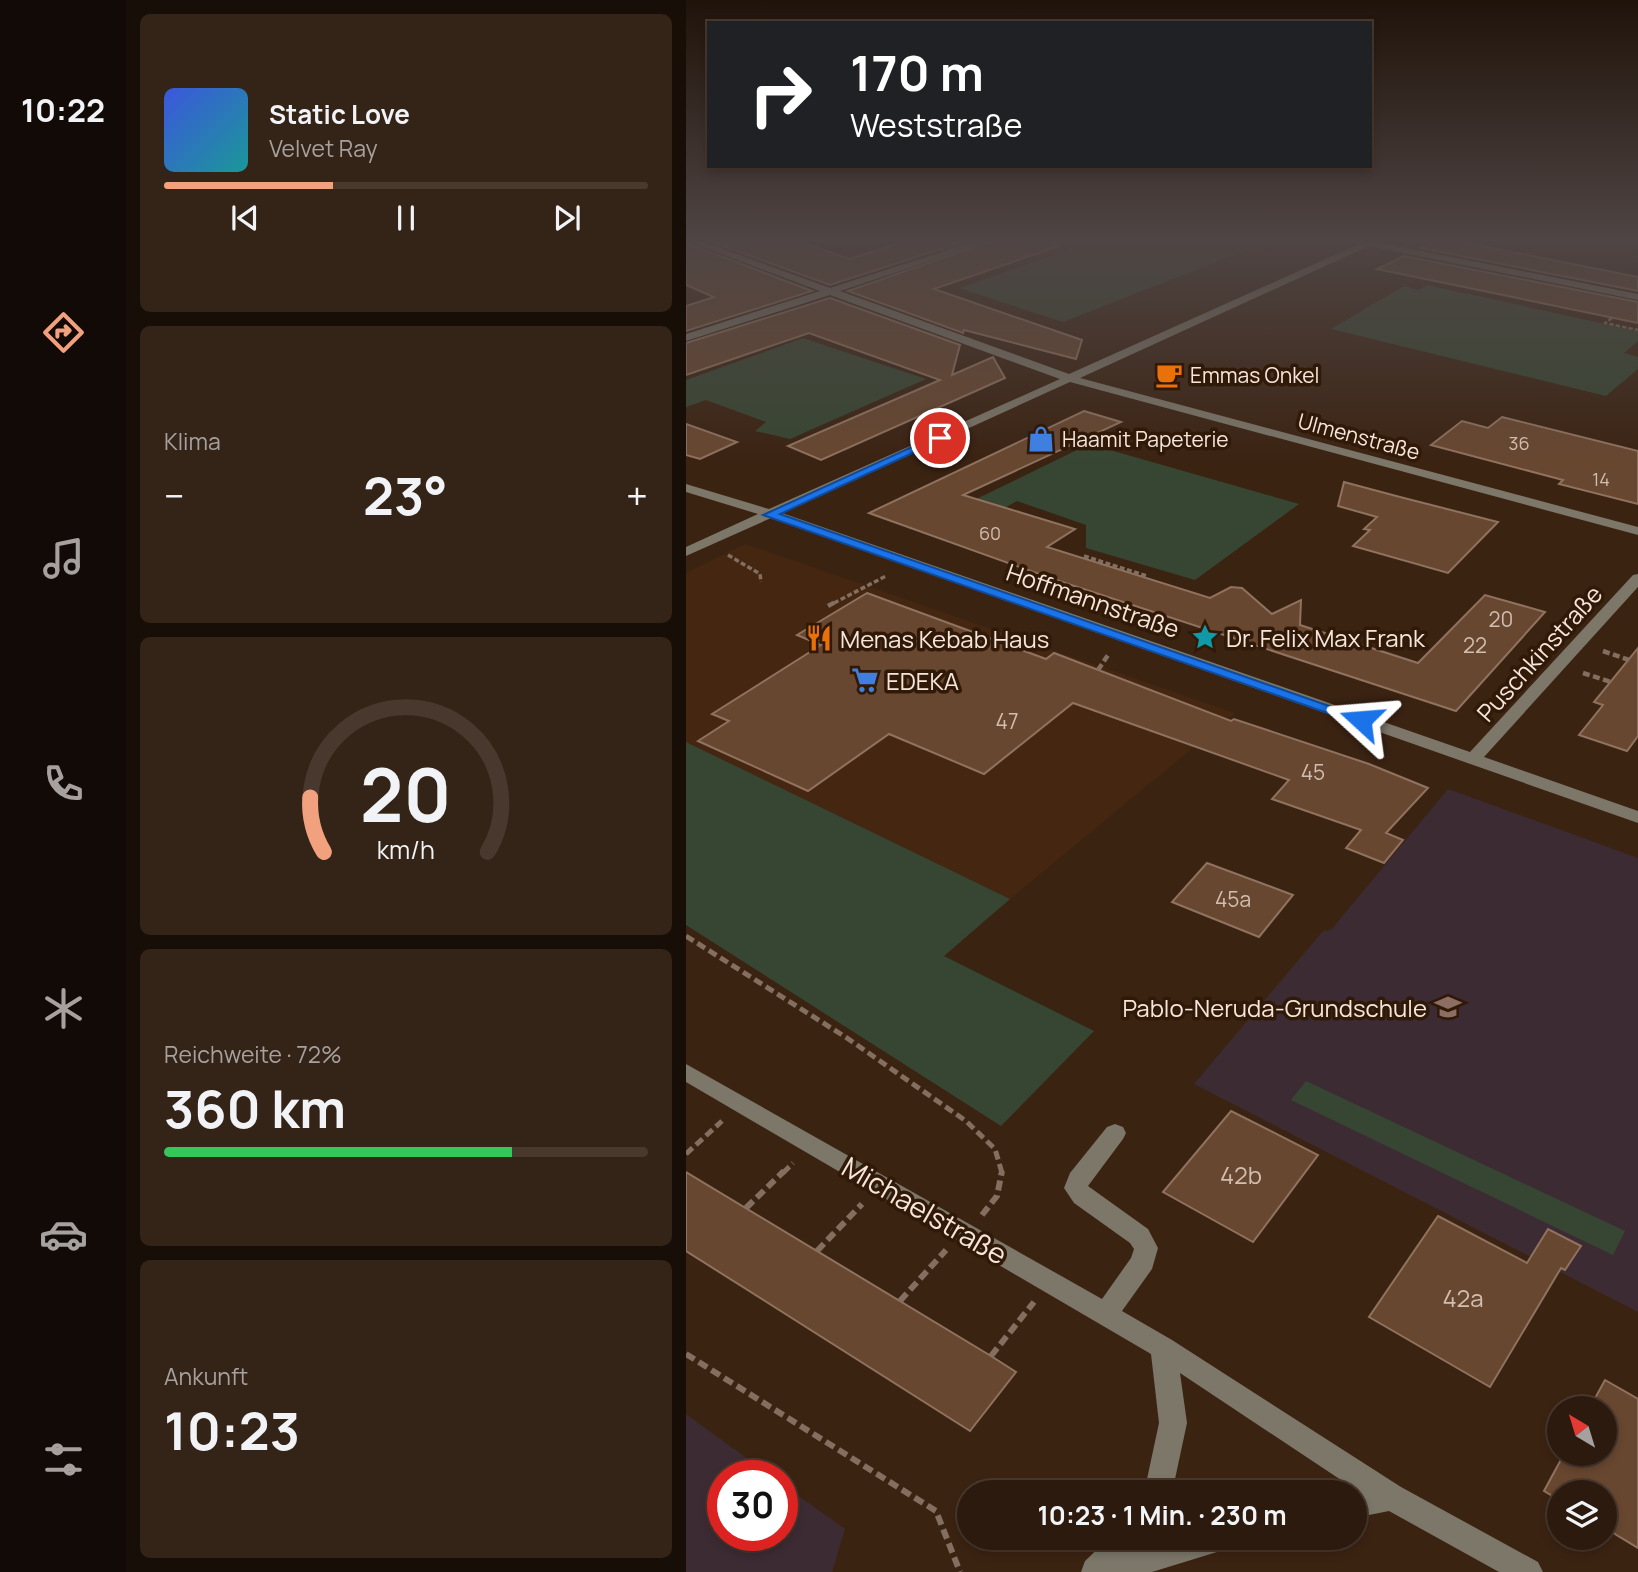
<!DOCTYPE html>
<html lang="de">
<head>
<meta charset="utf-8">
<style>
	body { margin:0; font-family:Manrope,sans-serif; background:#342317; color:#f1f3f6; height:100vh; display:flex; flex-direction:column; font-size:26px; white-space:nowrap }
	* { box-sizing:border-box; margin:0 }
	p { font-size:23px; color:#a6a19e }
	.icon { flex:none; width:38px; height:38px; fill:none; stroke:currentColor; stroke-width:2; stroke-linecap:round; stroke-linejoin:round }
	.map { position:relative; flex:1; overflow:hidden }
	.panel { display:flex; flex-direction:column; gap:14px; padding:14px; background:#180e08; width:560px }
	.panel>* { flex:none }
	.hud { position:absolute; left:21px; top:21px; width:665px; height:147px; border-radius:0px; box-shadow:0 4px 10px #0003,0 0 0 2px #48382e; background:#202124; color:#fff; overflow:hidden }
	.needle { width:46px; rotate:322deg }
	.tools { position:absolute; left:861px; top:1396px; display:grid; gap:14px }
	.tools a { display:grid; place-items:center; width:70px; height:70px; border-radius:50%; background:#2c1a0e; box-shadow:0 4px 10px #0003,0 0 0 2px #48382e; font-size:35px }
	.speed { position:absolute; left:21px; top:1460px; display:flex; gap:14px; font-size:35px; font-weight:700; text-align:center }
	.speed>* { display:grid; place-content:center; width:91px; height:91px; border-radius:50%; background:#2c1a0e; box-shadow:0 4px 10px #0003,0 0 0 2px #48382e; line-height:1 }
	.speed .limit { border:10px solid #d22; background:#fff; color:#111 }
	.pin { position:absolute; display:grid; place-items:center; width:60px; height:60px; color:#fff; margin:-30px; border:4px solid #fff; border-radius:50%; box-shadow:0 2px 7px #0007 }
	.me { position:absolute; width:77px; margin:-38px; rotate:289deg; stroke-linejoin:round; filter:drop-shadow(0 0 5px #0008) }
	.turn { display:flex; align-items:center; gap:24px; height:147px; padding:0 28px; font-size:32px }
	.turn .icon { width:91px; height:91px; stroke-width:2.5 }
	.turn b { display:block; font-size:49px; line-height:60px }
	.big { font-size:52px; font-weight:700; line-height:1.1 }
	.panel .card { flex:1; display:flex; flex-direction:column; justify-content:center; gap:10px; min-width:0; padding:0 24px; border-radius:10px; background:#342317 }
	.panel .dial { align-items:center; gap:0 }
	.dial svg { height:182px; overflow:visible; fill:none; stroke:#48382e; stroke-width:7; stroke-linecap:round; text-anchor:middle }
	.dial text { fill:#f1f3f6; stroke:none }
	.song { display:flex; align-items:center; gap:21px }
	.cover { width:84px; height:84px; border-radius:10px; background:linear-gradient(135deg,hsl(230 70% 55%),hsl(180 70% 35%)) }
	.played { height:7px; border-radius:4px; background:linear-gradient(90deg,#f1a17d 35%,#48382e 35%) }
	.keys { display:flex; justify-content:space-around; direction:ltr }
	.heat { display:flex; justify-content:space-between; align-items:center; font-size:38px; direction:ltr }
	.charge { height:10px; border-radius:5px; background:linear-gradient(90deg,#34c759 72%,#48382e 0) }
	.trip { position:absolute; left:271px; top:1480px; width:410px; height:70px; border-radius:35px; background:#2c1a0e; box-shadow:0 4px 10px #0003,0 0 0 2px #48382e; font-weight:700; line-height:70px; text-align:center }
	main { display:flex; flex:1; min-height:0 }
	.tab-bar { display:flex; flex-direction:column; width:126px; justify-content:space-around; align-items:center; background:#120a06; color:#a6a19e }
	.tab-bar .icon { width:49px; height:49px }
	.tab-bar .current { color:#f1a17d }
	.tab-bar b { font-size:32px; color:#f1f3f6 }
	.map>svg:first-child { display:block }
</style>
</head>
<body>
<main>
<nav class="tab-bar">
<b>10:22</b>
<svg class="icon current" aria-label="directions" viewBox="0 0 24 24"><path d="M12 3l9 9-9 9-9-9zM9 14v-3h6M13 9l2 2-2 2"/></svg>
<svg class="icon" aria-label="music" viewBox="0 0 24 24"><path d="M9 18V5l10-2v13"/><circle cx="6" cy="18" r="3"/><circle cx="16" cy="16" r="3"/></svg>
<svg class="icon" aria-label="phone" viewBox="0 0 24 24"><path d="M5 4h4l2 5-3 2q2 4 5 5l2-3 5 2v4C11 20 4 13 5 4z"/></svg>
<svg class="icon" aria-label="climate" viewBox="0 0 24 24"><path d="M12 3v18M4 7l16 10M4 17L20 7"/></svg>
<svg class="icon" aria-label="car" viewBox="0 0 24 24"><path d="M5 17H2v-5l4-1 3-4h7l3 4 3 1v5h-3M9 17h6M6 11h13"/><circle cx="7" cy="17" r="2"/><circle cx="17" cy="17" r="2"/></svg>
<svg class="icon" aria-label="filters" viewBox="0 0 24 24"><path d="M4 7h16M4 17h16"/><circle cx="9" cy="7" r="2"/><circle cx="15" cy="17" r="2"/></svg>
</nav>
<section class="panel">
<div class="card">
<div class="song"><i class="cover"></i><div><b>Static Love</b><p>Velvet Ray</p></div></div>
<div class="played"></div>
<div class="keys"><svg class="icon" aria-label="previous" viewBox="0 0 24 24"><path d="M18 5L8 12l10 7zM5 5v14"/></svg><svg class="icon" aria-label="pause" viewBox="0 0 24 24"><path d="M8 5v14M16 5v14"/></svg><svg class="icon" aria-label="next" viewBox="0 0 24 24"><path d="M6 5l10 7-10 7zM19 5v14"/></svg></div>
</div>
<div class="card"><p>Klima</p>
<div class="heat"><a>−</a><b class="big">23°</b><a>+</a></div>
</div>
<div class="card dial"><svg viewBox="0 0 100 80">
<path d="M14 69A42 42 0 1 1 86 69"/>
<path d="M14 69A42 42 0 0 1 8 45" stroke="#f1a17d"/>
<text x="50" y="56" font-size="32" font-weight="700">20</text>
<text x="50" y="72" font-size="11">km/h</text>
</svg></div>
<div class="card"><p>Reichweite · 72%</p><b class="big">360 km</b><div class="charge"></div></div>
<div class="card"><p>Ankunft</p><b class="big">10:23</b></div>
</section>
<div class="map">
<svg width="952" height="1572" viewBox="0 0 952 1572">
	<rect width="100%" height="100%" fill="#3b2312"/>
	<!-- built -->
	<polygon fill="#452711" points="59,544 549,713 324,899 0,742 0,573"/>
	<!-- education -->
	<g fill="#3d2b34">
		<polygon points="762,789 952,858 952,1312 508,1084 637,931 645,930"/>
		<polygon points="0,1414 84,1475 37,1475 37,1535 96,1535 96,1484 159,1529 146,1572 0,1572"/>
	</g>
	<!-- green -->
	<g fill="#374632">
		<polygon points="404,242 546,242 566,248 377,322 273,288"/>
		<polygon points="741,285 952,331 952,341 938,353 952,357 952,369 920,396 645,329 718,286 733,290"/>
		<polygon points="117,338 240,379 104,439 69,431 80,422 20,400 0,407 0,380"/>
		<polygon points="403,444 613,504 509,580 400,548 400,525 331,501 306,515 276,506"/>
		<polygon points="0,742 324,899 258,956 408,1031 315,1126 0,925"/>
		<polygon points="620,1081 939,1231 927,1255 605,1100"/>
	</g>
	<!-- building -->
	<g fill="#684730" stroke="#8f725f" stroke-width="2">
		<polygon points="0,242 3,244 126,291 0,331 0,306 28,297 0,285"/>
		<polygon points="26,242 114,242 164,259 216,242 277,242 144,285"/>
		<polygon points="303,242 372,242 373,246 248,289 396,340 390,359 278,330 277,333 162,291"/>
		<polygon points="747,242 776,242 952,277 952,291 735,248"/>
		<polygon points="718,256 952,302 952,323 691,269"/>
		<polygon points="144,298 274,345 266,375 307,357 319,378 135,460 102,446 254,380 123,333 0,375 0,343"/>
		<polygon points="398,411 435,422 277,495 389,529 361,547 524,598 545,587 556,588 586,614 615,600 614,625 732,663 799,595 859,612 770,711 367,579 183,513"/>
		<polygon points="816,417 952,451 952,504 873,484 877,480 745,445 776,421 802,428"/>
		<polygon points="0,424 51,442 14,459 0,455"/>
		<polygon points="658,482 714,497 812,522 762,573 667,546 684,530 678,529 691,517 652,506"/>
		<polygon points="181,593 360,659 368,653 545,721 548,719 683,764 742,788 700,833 717,840 698,863 660,848 675,830 586,799 603,780 387,703 298,774 203,734 122,791 12,741 43,721 26,714 135,645 111,635"/>
		<polygon points="952,648 952,736 941,751 893,735 917,705 908,702"/>
		<polygon points="521,863 607,895 573,937 486,902"/>
		<polygon points="545,1111 632,1155 567,1242 477,1192"/>
		<polygon points="0,1172 305,1356 330,1372 284,1431 0,1251"/>
		<polygon points="752,1216 841,1263 862,1229 895,1246 879,1270 875,1268 804,1387 683,1317"/>
		<polygon points="919,1380 952,1399 952,1548 919,1528 919,1493 873,1493 873,1500 858,1491 878,1454 919,1454 919,1409 903,1409"/>
	</g>
	<g fill="none" stroke-linecap="round" stroke-linejoin="round">
		<!-- path-far4 -->
		<polyline stroke="#836e5f" stroke-width="2.5" stroke-dasharray="4.5 2" stroke-linecap="butt" points="926,318 919,323 952,330"/>
		<!-- path-far3 -->
		<g stroke="#836e5f" stroke-width="3.5" stroke-dasharray="5 2.5" stroke-linecap="butt">
			<polyline points="42,555 74,574 75,582"/>
			<polyline points="398,556 461,576 459,578"/>
			<polyline points="355,586 365,578"/>
			<polyline points="148,603 200,576"/>
		</g>
		<!-- path-far2 -->
		<g stroke="#836e5f" stroke-width="4.5" stroke-dasharray="7 3.5" stroke-linecap="butt">
			<polyline points="142,606 151,601"/>
			<polyline points="917,651 943,660"/>
			<polyline points="412,670 422,655"/>
			<polyline points="897,673 925,682"/>
		</g>
		<!-- path-far1 -->
		<g stroke="#836e5f" stroke-width="5" stroke-dasharray="9 4.5" stroke-linecap="butt">
			<polyline points="0,936 161,1038 280,1121 309,1149 316,1173"/>
			<polyline points="0,1154 36,1121"/>
			<polyline points="97,1173 107,1163"/>
		</g>
		<!-- path -->
		<g stroke="#836e5f" stroke-width="6" stroke-dasharray="10 5" stroke-linecap="butt">
			<polyline points="60,1208 98,1171"/>
			<polyline points="296,1215 311,1196 316,1171"/>
			<polyline points="131,1251 176,1204"/>
			<polyline points="214,1301 260,1250"/>
			<polyline points="0,1354 250,1511 274,1572"/>
			<polyline points="305,1356 348,1302"/>
		</g>
		<!-- minor -->
		<g fill="#7c7769" fill-rule="evenodd">
			<polygon points="4,242 18,242 144,288 286,242 301,242 154,291 383,374 673,244 670,242 690,242 952,294 952,300 683,246 394,378 952,527 952,535 384,382 96,513 784,752 947,575 952,574 952,587 798,757 952,811 952,823 85,518 0,556 0,547 72,514 0,492 0,484 83,509 374,379 144,295 0,341 0,334 134,291"/>
			<polygon points="0,1064 416,1299 445,1258 448,1249 444,1243 388,1203 378,1188 384,1173 421,1127 429,1124 437,1127 440,1133 437,1139 402,1186 462,1229 472,1248 466,1269 436,1311 486,1340 715,1487 852,1562 857,1572 813,1572 703,1511 668,1518 668,1493 662,1493 670,1490 494,1373 501,1423 486,1493 458,1493 473,1423 465,1354 0,1082"/>
			<polygon points="423,1538 459,1538 456,1546 483,1538 548,1538 544,1548 466,1572 395,1572 399,1561"/>
		</g>
	</g>
	<!-- sky -->
	<linearGradient id="sky" x2="0" y2="1"><stop stop-color="#20130a"/><stop offset="0.52" stop-color="#4f4544"/><stop offset="1" stop-color="#4f4544" stop-opacity="0"/></linearGradient>
	<rect width="952" height="462" fill="url(#sky)"/>
	<!-- route -->
	<polygon fill="#1a73e8" stroke="#114b97" stroke-width="2" points="250,436 259,438 94,514 683,720 675,724 670,723 77,515"/>
	<!-- icons -->
	<defs>
		<g id="cafe-bare" transform="scale(2.1)"><path d="M-5.5-4.5H6V0H3Q3 3.5 0 3.5H-2.5Q-5.5 3.5-5.5 0ZM3-3.2v2h1.7v-2ZM-6 4.5H4V6H-6Z" fill="#e8710a" stroke="#311908" stroke-width="2.5" paint-order="stroke"/></g>
		<g id="shop-bare" transform="scale(2.1)"><path d="M-5-2.5h2.3a2.7 3.5 0 0 1 5.4 0H5L5.5 6h-11ZM-1.5-2.5h3a1.5 2.3 0 0 0-3 0Z" fill="#3f7fe0" stroke="#311908" stroke-width="2.5" paint-order="stroke"/></g>
		<g id="sight-bare" transform="scale(2.1)"><path d="M0-6L1.8-2.2L6-1.7L2.9 1.2L3.7 5.4L0 3.3L-3.7 5.4L-2.9 1.2L-6-1.7L-1.8-2.2Z" fill="#0f9aa8" stroke="#311908" stroke-width="2.5" paint-order="stroke"/></g>
		<g id="restaurant-bare" transform="scale(2.1)"><path d="M-5-6h1v4h1v-4h1v4h1v-4h1v5L-1.5 .5V6h-2V.5L-5-1ZM5-6V6H3V1.5H1.5Q1.5-4 5-6Z" fill="#e8710a" stroke="#311908" stroke-width="2.5" paint-order="stroke"/></g>
		<g id="supermarket-bare" transform="scale(2.1)"><path d="M-6-5.5h2.5l.6 2H6L4.5 2H-2.5L-4.4-4H-6ZM-1.5 3.2a1.3 1.3 0 1 0 .1 0ZM3 3.2a1.3 1.3 0 1 0 .1 0Z" fill="#3f7fe0" stroke="#311908" stroke-width="2.5" paint-order="stroke"/></g>
		<g id="school-bare" transform="scale(2.1)"><path d="M0-5L7-2L0 1L-7-2ZM-4 1L0 2.5L4 1V4Q0 6-4 4Z" fill="#8d6e63" stroke="#311908" stroke-width="2.5" paint-order="stroke"/></g>
	</defs>
	<g fill-rule="evenodd">
		<use href="#cafe-bare" x="483" y="375"/>
		<use href="#shop-bare" x="355" y="439"/>
		<use href="#sight-bare" x="519" y="637"/>
		<use href="#restaurant-bare" x="133" y="638"/>
		<use href="#supermarket-bare" x="179" y="680"/>
		<use href="#school-bare" x="762" y="1007"/>
	</g>
	<g text-anchor="middle" dominant-baseline="central" stroke-width="7" stroke-linejoin="round" paint-order="stroke">
		<!-- far-number labels -->
		<g font-size="18" fill="#d2beb0">
			<text x="833" y="443">36</text>
			<text x="915" y="479">14</text>
			<text x="304" y="533">60</text>
		</g>
		<!-- far-poi labels -->
		<g font-size="21" fill="#f5e5da" stroke="#311908" text-anchor="start">
			<text x="504" y="375">Emmas Onkel</text>
			<text x="376" y="439">Haamit Papeterie</text>
		</g>
		<!-- far-street labels -->
		<g font-size="21" fill="#f5e5da" stroke="#311908">
			<text transform="translate(673 436) rotate(15)">Ulmenstraße</text>
		</g>
		<!-- number labels -->
		<g font-size="21" fill="#d2beb0">
			<text x="815" y="619">20</text>
			<text x="789" y="645">22</text>
			<text x="321" y="721">47</text>
			<text x="627" y="772">45</text>
			<text x="547" y="899">45a</text>
		</g>
		<!-- street labels -->
		<g font-size="24" fill="#f5e5da" stroke="#311908">
			<text transform="translate(407 600) rotate(19)">Hoffmannstraße</text>
			<text transform="translate(853 653) rotate(-48)">Puschkinstraße</text>
		</g>
		<!-- poi labels -->
		<g font-size="24" fill="#f5e5da" stroke="#311908" text-anchor="start">
			<text x="540" y="637">Dr. Felix Max Frank</text>
			<text x="154" y="638">Menas Kebab Haus</text>
			<text x="200" y="680">EDEKA</text>
			<text x="741" y="1007" text-anchor="end">Pablo-Neruda-Grundschule</text>
		</g>
		<!-- near-number labels -->
		<g font-size="24" fill="#d2beb0">
			<text x="555" y="1174">42b</text>
			<text x="777" y="1297">42a</text>
		</g>
		<!-- near-street labels -->
		<g font-size="28" fill="#f5e5da" stroke="#311908">
			<text transform="translate(239 1210) rotate(30)">Michaelstraße</text>
		</g>
	</g>
</svg>
<div class="tools">
<a><svg class="needle" viewBox="-14 -14 28 28"><path d="M0-13l5 13h-10z" fill="#e53935"/><path d="M0 13l5-13h-10z" fill="#a6a19e"/></svg></a>
<a><svg class="icon" aria-label="layers" viewBox="0 0 24 24"><path d="M12 4l9 5-9 5-9-5zM3 14l9 5 9-5"/></svg></a>
</div>
<div class="speed"><div class="limit">30</div></div>
<div class="pin" style="left:254px;top:438px;background:#d93025"><svg class="icon" aria-label="arrive" viewBox="0 0 24 24"><path d="M6 21V4h12l-3 4 3 4H6"/></svg></div>
<svg class="me" style="left:675px;top:720px" viewBox="-20 -20 40 40"><path d="M0-17L14 15 0 8-14 15z" fill="#1a73e8" stroke="#fff" stroke-width="4"/></svg>
<div class="trip">10:23 · 1 Min. · 230 m</div>
<div class="hud">
<div class="turn"><svg class="icon" aria-label="right" viewBox="0 0 24 24"><path d="M7 20v-9h11M14 6l5 5-5 5"/></svg><div><b>170 m</b>Weststraße</div></div>
</div>
</div>
</main>
</body>
</html>
